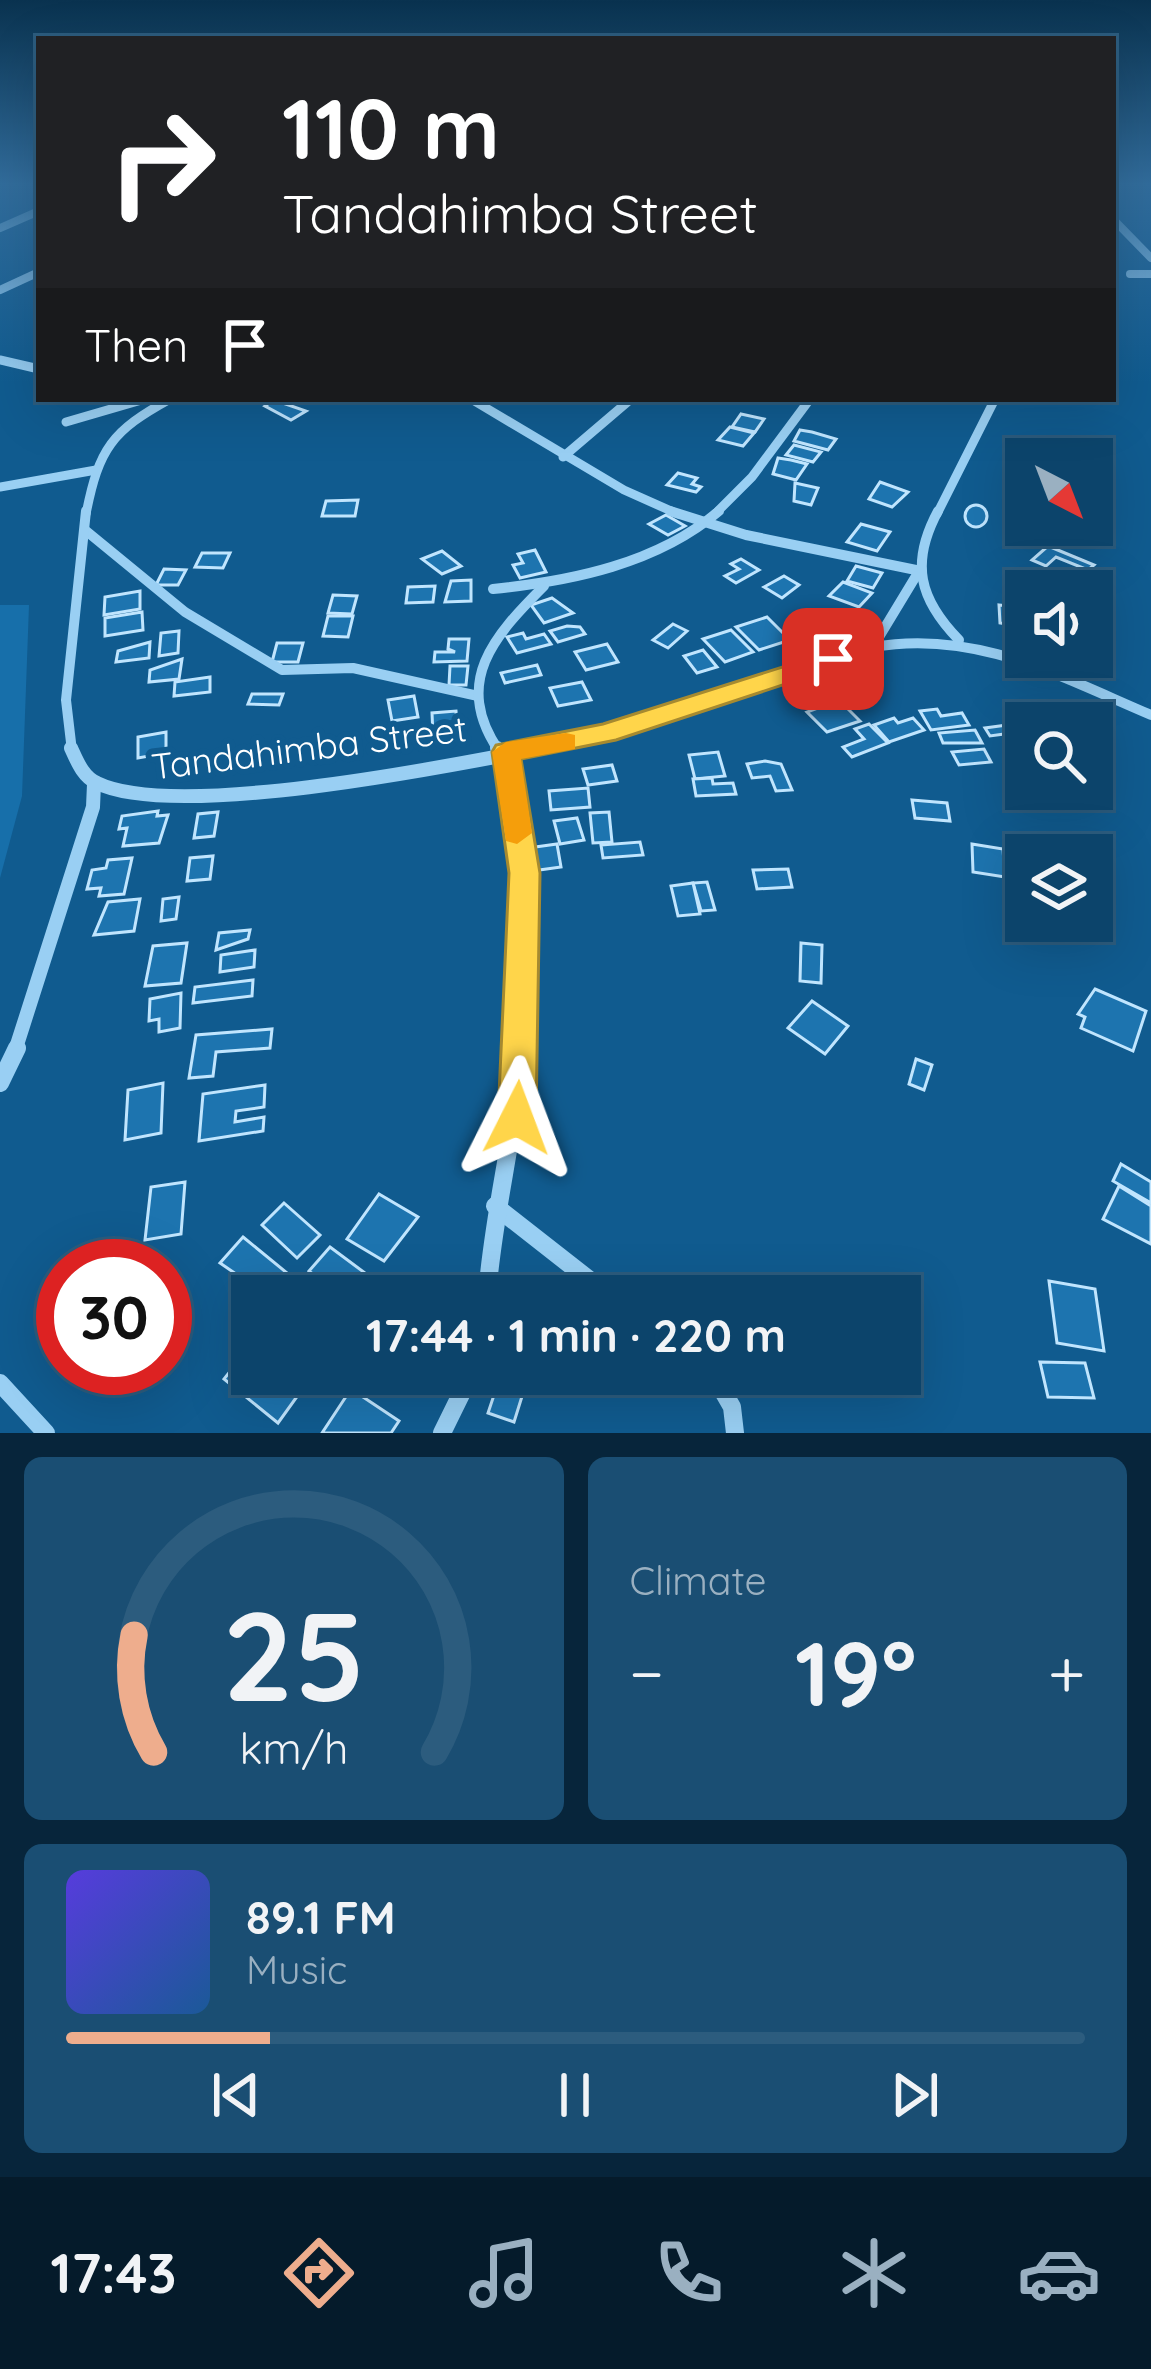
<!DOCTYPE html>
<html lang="en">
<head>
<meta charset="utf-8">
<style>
	body { margin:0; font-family:Quicksand,sans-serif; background:#1a4e73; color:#f1f3f6; height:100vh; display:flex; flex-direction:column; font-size:45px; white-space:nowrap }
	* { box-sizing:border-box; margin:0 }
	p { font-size:39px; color:#9ab0c1 }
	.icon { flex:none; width:66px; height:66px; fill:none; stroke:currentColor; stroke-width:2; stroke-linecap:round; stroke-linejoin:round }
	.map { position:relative; height:1433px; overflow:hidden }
	.sheet { display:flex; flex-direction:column; gap:24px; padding:24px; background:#07253b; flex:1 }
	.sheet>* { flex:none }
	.top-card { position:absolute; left:36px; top:36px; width:1080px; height:366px; border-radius:0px; box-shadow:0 12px 48px #0002,0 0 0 3px #2c5c7e; background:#202124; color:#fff; overflow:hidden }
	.needle { width:78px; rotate:138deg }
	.tools { position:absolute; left:1005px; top:438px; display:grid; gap:24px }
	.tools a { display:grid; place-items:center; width:108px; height:108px; border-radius:0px; background:#0c446b; box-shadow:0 12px 48px #0002,0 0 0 3px #2c5c7e; font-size:60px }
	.speed { position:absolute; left:36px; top:1239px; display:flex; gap:24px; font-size:60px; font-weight:700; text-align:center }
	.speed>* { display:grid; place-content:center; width:156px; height:156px; border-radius:50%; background:#0c446b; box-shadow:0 12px 48px #0002,0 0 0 3px #2c5c7e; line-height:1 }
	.speed .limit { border:18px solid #d22; background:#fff; color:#111 }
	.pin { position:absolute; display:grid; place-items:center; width:102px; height:102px; color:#fff; margin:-51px; border-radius:24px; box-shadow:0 6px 18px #0006 }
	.me { position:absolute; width:132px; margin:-66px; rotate:3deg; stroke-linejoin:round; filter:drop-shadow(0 0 9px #0008) }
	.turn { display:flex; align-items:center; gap:42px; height:252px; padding:0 48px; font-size:54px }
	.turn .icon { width:156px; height:156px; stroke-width:2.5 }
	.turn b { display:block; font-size:84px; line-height:102px }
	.then { display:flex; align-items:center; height:114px; padding:0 48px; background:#0003; gap:24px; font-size:45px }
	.big { font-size:90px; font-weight:700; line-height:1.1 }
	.sheet .widget { flex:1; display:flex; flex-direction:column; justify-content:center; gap:18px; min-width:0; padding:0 42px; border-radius:18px; background:#1a4e73 }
	.sheet .dial { align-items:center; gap:0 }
	.dial svg { height:312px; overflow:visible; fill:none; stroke:#2c5c7e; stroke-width:7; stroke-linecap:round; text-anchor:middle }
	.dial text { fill:#f1f3f6; stroke:none }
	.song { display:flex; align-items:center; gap:36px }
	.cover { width:144px; height:144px; border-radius:18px; background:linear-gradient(135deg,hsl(250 70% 55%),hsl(210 70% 35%)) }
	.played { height:12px; border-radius:6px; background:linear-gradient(90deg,#eead8d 20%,#2c5c7e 20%) }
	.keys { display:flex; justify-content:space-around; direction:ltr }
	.heat { display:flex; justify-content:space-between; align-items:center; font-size:66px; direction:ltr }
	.sheet .tiles { flex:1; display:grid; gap:24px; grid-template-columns:1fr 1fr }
	.widget:last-child { grid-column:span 2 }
	.trip { position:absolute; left:231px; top:1275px; width:690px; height:120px; border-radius:0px; background:#0c446b; box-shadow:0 12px 48px #0002,0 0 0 3px #2c5c7e; font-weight:700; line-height:120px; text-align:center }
	.dock { display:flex; height:192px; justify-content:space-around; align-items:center; background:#051b2b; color:#9ab0c1 }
	.dock .icon { width:84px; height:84px }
	.dock .current { color:#eead8d }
	.dock b { font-size:54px; color:#f1f3f6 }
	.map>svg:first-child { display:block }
</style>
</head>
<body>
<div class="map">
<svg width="1151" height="1433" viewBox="0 0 1151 1433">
	<rect width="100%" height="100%" fill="#105b8f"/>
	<!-- green -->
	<polygon fill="#176faa" points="0,605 29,605 22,796 0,878"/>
	<!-- building -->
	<g fill="#1d74af" stroke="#c0e5fe" stroke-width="3">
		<polygon points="274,400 306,411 291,420 265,406"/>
		<polygon points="741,414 764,419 755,432 732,427"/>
		<polygon points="730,427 754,433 743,446 718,440"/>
		<polygon points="800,430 812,432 836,439 828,450 794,441"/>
		<polygon points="1080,441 1107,447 1110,457 1076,455"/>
		<polygon points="794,445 821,452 813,462 786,455"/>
		<polygon points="778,458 791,460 807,464 796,480 773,474"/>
		<polygon points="678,473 697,478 692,484 701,487 696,492 667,485"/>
		<polygon points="880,482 908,492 892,507 869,499"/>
		<polygon points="795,483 818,488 811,505 794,501"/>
		<polygon points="358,500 355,516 322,516 326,501"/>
		<circle cx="976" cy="516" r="11"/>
		<polygon points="666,515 685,526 668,535 649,524"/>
		<polygon points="861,524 890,532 877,551 847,542"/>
		<polygon points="1048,546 1094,565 1088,570 1056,557 1046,566 1032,560"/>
		<polygon points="535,550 546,572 520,578 513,565 523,563 518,554"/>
		<polygon points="442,551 461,566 442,574 422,559"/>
		<polygon points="202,553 230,553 223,568 195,567"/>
		<polygon points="741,559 759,570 736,583 725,576 739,569 731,564"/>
		<polygon points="856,566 882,573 873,588 847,581"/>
		<polygon points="164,569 186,570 178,585 156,585"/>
		<polygon points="784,576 799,585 782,598 764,587"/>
		<polygon points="471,580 471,601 445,602 451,581"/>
		<polygon points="843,582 872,593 859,607 829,596"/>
		<polygon points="435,586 433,602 406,603 408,587"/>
		<polygon points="140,591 140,609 104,615 105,597"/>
		<polygon points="333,595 357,596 352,614 328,613"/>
		<polygon points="552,598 573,613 544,623 531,605"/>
		<polygon points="999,605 1026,608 1026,627 1000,623"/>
		<polygon points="142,612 143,630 105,636 105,618"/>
		<polygon points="328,616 353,616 348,637 323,636"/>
		<polygon points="767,617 790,640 759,650 736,627"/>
		<polygon points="673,624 687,631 668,648 653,640"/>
		<polygon points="567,626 580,627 585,634 558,642 550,631"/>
		<polygon points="731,630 753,652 725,662 703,639"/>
		<polygon points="179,631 178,653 159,656 161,633"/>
		<polygon points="523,633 526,639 544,634 551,644 517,653 507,637"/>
		<polygon points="449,639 469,639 467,661 434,662 435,652 455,652 448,649"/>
		<polygon points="150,642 149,658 116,662 118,651"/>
		<polygon points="277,643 303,643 298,662 272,662"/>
		<polygon points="607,644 618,662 586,670 575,652"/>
		<polygon points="703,650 717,667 697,673 684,656"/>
		<polygon points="182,659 179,679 149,682 150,670"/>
		<polygon points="537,665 541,675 505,683 501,673"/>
		<polygon points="450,666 468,666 466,685 449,685"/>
		<polygon points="210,677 210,692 174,696 175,682"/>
		<polygon points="582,682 591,700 558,706 550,688"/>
		<polygon points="252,694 283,694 279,705 248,704"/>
		<polygon points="414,696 418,717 392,721 388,700"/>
		<polygon points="839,700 860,721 827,732 807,712"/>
		<polygon points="1054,703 1062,713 1030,719 1022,709"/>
		<polygon points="937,709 941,716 962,713 969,725 931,730 920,711"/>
		<polygon points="456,711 458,734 433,736 432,713"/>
		<polygon points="894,718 898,723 913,718 924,730 889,742 874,725"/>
		<polygon points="1022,723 1026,731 990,736 985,728"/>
		<polygon points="869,724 888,743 852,757 843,747 864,739 855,729"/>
		<polygon points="975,730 982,743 943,743 939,733"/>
		<polygon points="166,732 166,753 138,758 138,737"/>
		<polygon points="984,749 991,762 959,765 952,752"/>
		<polygon points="718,752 725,776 695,779 689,755"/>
		<polygon points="765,761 781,764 792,790 776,791 770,776 752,778 747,764"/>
		<polygon points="612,765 617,781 588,785 583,769"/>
		<polygon points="712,778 713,784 733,783 736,794 696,796 693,779"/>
		<polygon points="588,788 590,807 551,810 549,791"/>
		<polygon points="912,800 947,803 950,821 915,818"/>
		<polygon points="158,811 157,816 168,815 159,843 123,846 127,828 119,829 122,816"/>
		<polygon points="218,812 214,836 194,838 198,814"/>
		<polygon points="609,812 612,842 593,843 590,813"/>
		<polygon points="577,818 584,840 560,844 554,821"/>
		<polygon points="640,842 643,855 603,858 601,845"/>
		<polygon points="557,844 561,867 532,871 528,848"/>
		<polygon points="972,844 1003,849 1005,877 973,872"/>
		<polygon points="213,856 210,879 187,881 190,858"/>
		<polygon points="132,858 124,894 99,896 101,888 87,889 92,870 106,868 108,860"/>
		<polygon points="788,869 792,887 757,889 753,870"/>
		<polygon points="707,882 715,910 701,911 693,883"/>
		<polygon points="693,883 700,914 678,916 671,886"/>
		<polygon points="179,897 176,919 161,921 163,899"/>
		<polygon points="140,899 134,931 94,935 108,902"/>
		<polygon points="250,930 248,939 216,950 219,933"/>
		<polygon points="187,943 181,983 145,986 153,946"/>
		<polygon points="801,943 822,945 821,983 800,981"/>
		<polygon points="255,950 254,967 220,972 221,955"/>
		<polygon points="253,980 252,996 193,1003 195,987"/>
		<polygon points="1095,989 1146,1011 1133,1051 1081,1028 1085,1017 1078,1014"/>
		<polygon points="181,993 180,1028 159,1032 159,1019 149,1021 150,999"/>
		<polygon points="812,1001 848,1026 825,1054 788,1028"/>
		<polygon points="272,1029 270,1048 216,1052 213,1076 189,1078 196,1035"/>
		<polygon points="916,1059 932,1065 924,1090 909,1084"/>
		<polygon points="163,1083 161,1133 125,1140 128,1090"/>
		<polygon points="265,1085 264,1107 236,1111 235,1122 264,1117 263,1131 199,1141 203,1094"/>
		<polygon points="1121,1164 1151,1182 1151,1203 1113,1181"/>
		<polygon points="185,1182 181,1234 145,1240 151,1187"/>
		<polygon points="1119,1186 1151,1206 1151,1244 1103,1219"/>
		<polygon points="379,1194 418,1217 384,1261 347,1239"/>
		<polygon points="284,1203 320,1235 297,1258 262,1225"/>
		<polygon points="243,1237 287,1273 268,1296 220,1263"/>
		<polygon points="330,1247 373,1279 359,1296 341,1296 309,1271"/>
		<polygon points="303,1278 326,1296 287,1296"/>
		<polygon points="1049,1281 1095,1289 1104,1351 1057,1343"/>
		<polygon points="243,1355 252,1362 252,1374 267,1374 296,1398 278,1423 224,1379"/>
		<polygon points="1040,1362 1085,1363 1094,1398 1048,1397"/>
		<polygon points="501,1374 529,1374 514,1422 488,1413"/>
		<polygon points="351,1389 399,1421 391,1433 322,1433"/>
	</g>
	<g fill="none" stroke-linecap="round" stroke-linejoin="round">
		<!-- street-far4 -->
		<g stroke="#99cff3" stroke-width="8">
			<polyline points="1113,219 1151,258"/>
			<polyline points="0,228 39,211"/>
			<polyline points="1130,274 1151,274"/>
			<polyline points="0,290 39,272"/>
		</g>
		<!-- street-far3 -->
		<g stroke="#99cff3" stroke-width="9">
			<polyline points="0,360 39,369"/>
			<polyline points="471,399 624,490 678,514"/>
			<polyline points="66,422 145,399"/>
			<polyline points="563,457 631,399"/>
			<polyline points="0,487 96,470"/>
			<path d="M86 514C99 448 112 431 170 399"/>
			<polyline points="715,514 752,477 810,399"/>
			<polyline points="937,514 995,399"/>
		</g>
		<!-- street-far2 -->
		<g stroke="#99cff3" stroke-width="10">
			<polyline points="670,511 746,535 916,570"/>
			<path d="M938 511C910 563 919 599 959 640"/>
			<polyline points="85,530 185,612 282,670 353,668 478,696"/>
			<path d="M493 589C571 581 657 564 719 511"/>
			<polyline points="873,647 916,576"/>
			<polyline points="72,751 66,700 86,511"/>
			<path d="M499 751C452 682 494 636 544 586"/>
			<path d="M526 751 638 725 873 647C975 629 1059 676 1151 715"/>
		</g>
		<!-- street-far1 -->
		<g stroke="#99cff3" stroke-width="14">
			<path d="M71 748C77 761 83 777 97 783 175 821 450 766 542 748"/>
			<polyline points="497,748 501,753"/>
			<polyline points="506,752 524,873 521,1051"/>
			<polyline points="15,1051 93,807 94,784"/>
		</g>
		<!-- street -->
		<g stroke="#99cff3" stroke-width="18">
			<polyline points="0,1083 17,1048"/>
			<polyline points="495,1206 610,1296"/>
			<path d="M487 1296C493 1212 516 1132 521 1048"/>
			<polyline points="713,1374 732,1407 735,1433"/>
			<polyline points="0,1383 46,1433"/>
			<polyline points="442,1433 471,1374"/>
		</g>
	</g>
	<!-- sky -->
	<linearGradient id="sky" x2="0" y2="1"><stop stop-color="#09324f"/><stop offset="0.48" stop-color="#316c9b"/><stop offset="1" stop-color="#316c9b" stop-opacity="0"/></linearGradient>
	<rect width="1151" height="383" fill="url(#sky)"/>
	<!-- route -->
	<polygon fill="#ffd54a" stroke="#a68a30" stroke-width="3" points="833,651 843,654 843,665 616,740 521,759 540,873 536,1118 530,1130 517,1135 504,1130 498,1118 509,873 492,752 496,745 603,724"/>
	<!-- slow -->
	<polygon fill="#f59e0b" points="566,733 575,735 575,749 521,759 532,833 517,844 506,841 492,752 506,742"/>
	<g text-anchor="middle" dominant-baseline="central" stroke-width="12" stroke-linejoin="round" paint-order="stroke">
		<!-- street labels -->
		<g font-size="36" fill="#fff" stroke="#105b8f">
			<text transform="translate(309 747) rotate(-7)">Tandahimba Street</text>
		</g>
	</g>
</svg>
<div class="tools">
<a><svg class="needle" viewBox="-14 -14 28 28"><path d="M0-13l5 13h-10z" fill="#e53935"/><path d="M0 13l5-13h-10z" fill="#9ab0c1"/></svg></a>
<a><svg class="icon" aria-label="sound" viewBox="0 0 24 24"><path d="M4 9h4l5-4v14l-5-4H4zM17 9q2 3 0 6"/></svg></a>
<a><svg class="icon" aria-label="search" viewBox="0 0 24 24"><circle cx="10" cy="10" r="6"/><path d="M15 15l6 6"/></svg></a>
<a><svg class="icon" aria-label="layers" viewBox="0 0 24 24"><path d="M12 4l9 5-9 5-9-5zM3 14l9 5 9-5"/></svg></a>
</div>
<div class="speed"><div class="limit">30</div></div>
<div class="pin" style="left:833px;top:659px;background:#d93025"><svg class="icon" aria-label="arrive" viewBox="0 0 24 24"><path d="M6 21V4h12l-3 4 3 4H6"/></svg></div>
<svg class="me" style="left:517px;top:1118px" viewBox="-20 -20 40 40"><path d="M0-17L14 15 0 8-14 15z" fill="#ffd54a" stroke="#fff" stroke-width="4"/></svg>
<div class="trip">17:44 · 1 min · 220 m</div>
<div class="top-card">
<div class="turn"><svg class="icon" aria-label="right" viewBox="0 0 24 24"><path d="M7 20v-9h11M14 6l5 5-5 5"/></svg><div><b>110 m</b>Tandahimba Street</div></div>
<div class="then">Then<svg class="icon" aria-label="arrive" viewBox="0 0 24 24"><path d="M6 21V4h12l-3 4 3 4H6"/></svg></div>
</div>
</div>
<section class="sheet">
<div class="tiles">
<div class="widget dial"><svg viewBox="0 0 100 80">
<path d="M14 69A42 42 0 1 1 86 69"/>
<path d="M14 69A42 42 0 0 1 9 39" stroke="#eead8d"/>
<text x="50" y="56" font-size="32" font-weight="700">25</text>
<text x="50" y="72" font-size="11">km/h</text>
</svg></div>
<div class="widget"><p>Climate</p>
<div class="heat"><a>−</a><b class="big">19°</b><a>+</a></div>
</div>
<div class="widget">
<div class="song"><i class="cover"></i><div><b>89.1 FM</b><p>Music</p></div></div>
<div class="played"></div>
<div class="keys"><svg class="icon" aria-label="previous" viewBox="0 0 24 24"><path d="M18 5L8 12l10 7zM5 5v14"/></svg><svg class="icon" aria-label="pause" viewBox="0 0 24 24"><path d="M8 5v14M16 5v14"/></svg><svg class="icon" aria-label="next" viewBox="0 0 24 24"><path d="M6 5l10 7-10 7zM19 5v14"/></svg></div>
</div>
</div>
</section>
<nav class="dock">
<b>17:43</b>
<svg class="icon current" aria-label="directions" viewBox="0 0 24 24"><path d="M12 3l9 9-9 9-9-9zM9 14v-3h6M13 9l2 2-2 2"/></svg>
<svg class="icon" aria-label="music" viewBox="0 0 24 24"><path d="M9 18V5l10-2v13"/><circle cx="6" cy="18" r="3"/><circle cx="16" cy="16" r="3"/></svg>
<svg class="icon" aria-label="phone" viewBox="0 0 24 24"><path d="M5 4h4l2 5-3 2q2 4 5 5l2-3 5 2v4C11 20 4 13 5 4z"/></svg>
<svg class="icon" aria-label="climate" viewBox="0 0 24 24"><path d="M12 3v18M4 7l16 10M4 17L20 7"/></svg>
<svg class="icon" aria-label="car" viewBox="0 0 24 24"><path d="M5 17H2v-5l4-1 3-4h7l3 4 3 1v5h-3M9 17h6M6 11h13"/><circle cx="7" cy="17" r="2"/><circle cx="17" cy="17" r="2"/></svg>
</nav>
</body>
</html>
